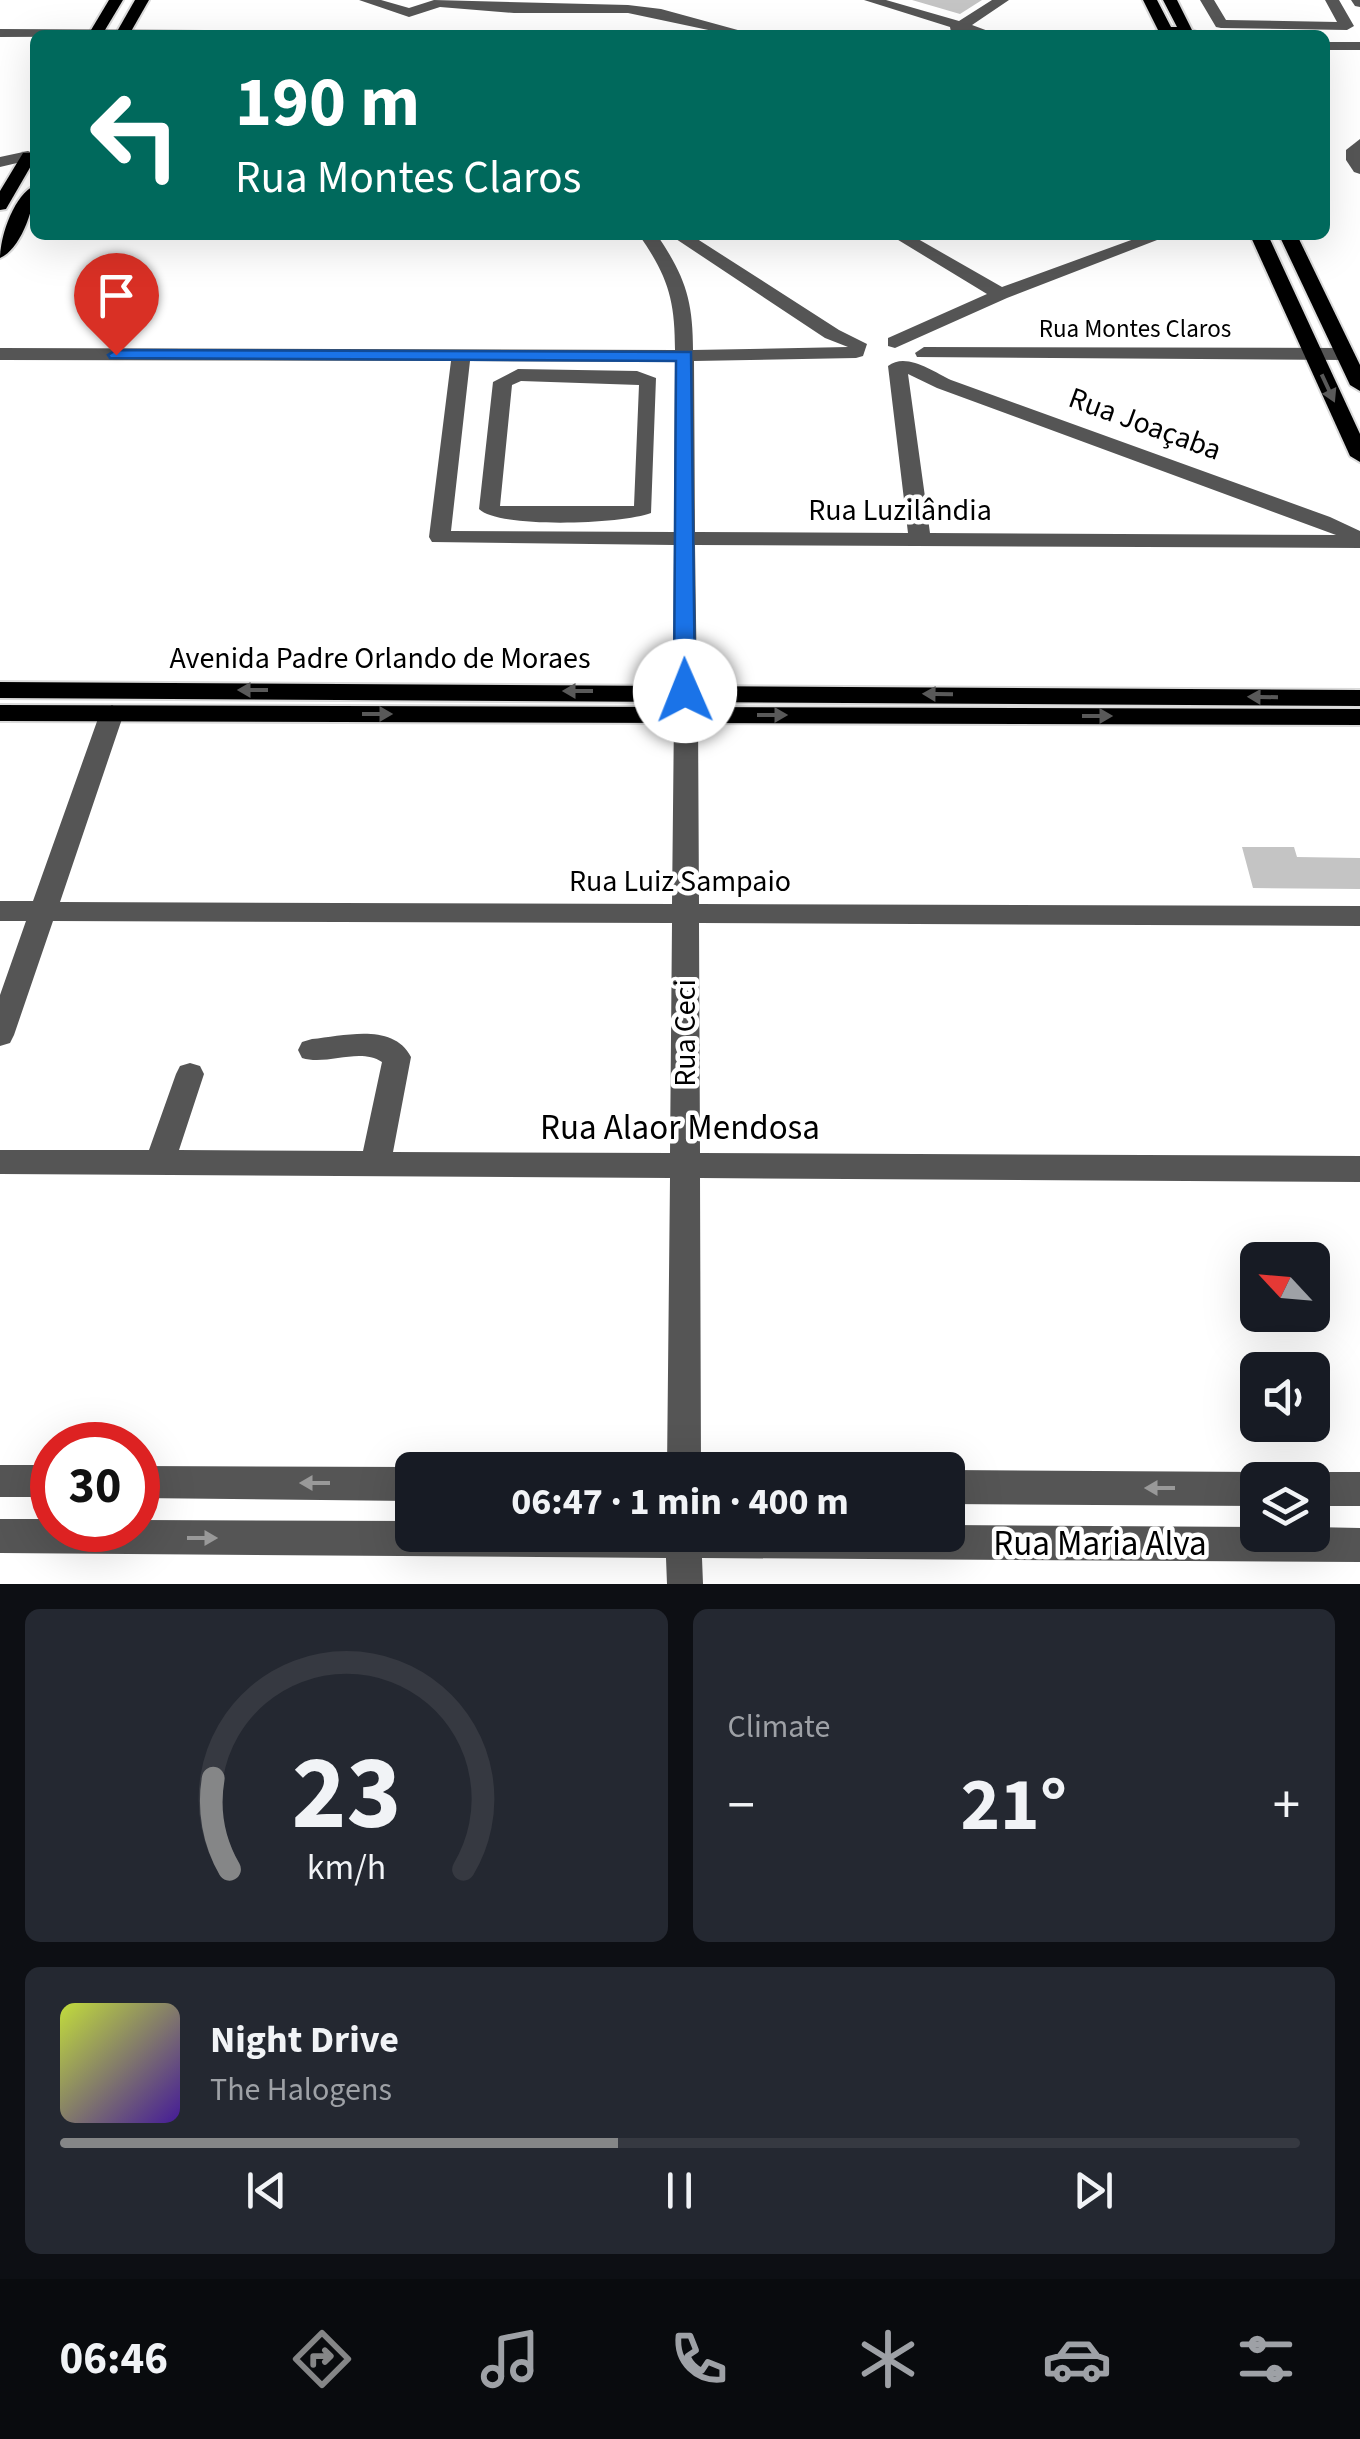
<!DOCTYPE html>
<html lang="en">
<head>
<meta charset="utf-8">
<style>
	body { margin:0; font-family:"Source Sans 3",sans-serif; background:#242831; color:#f1f3f6; height:100vh; display:flex; flex-direction:column; font-size:38px; white-space:nowrap }
	* { box-sizing:border-box; margin:0 }
	p { font-size:32px; color:#9ea1a6 }
	.icon { flex:none; width:55px; height:55px; fill:none; stroke:currentColor; stroke-width:2; stroke-linecap:round; stroke-linejoin:round }
	.map { position:relative; height:1584px; overflow:hidden }
	.panel { display:flex; flex-direction:column; gap:25px; padding:25px; background:#0d0f14; flex:1 }
	.panel>* { flex:none }
	.top-card { position:absolute; left:30px; top:30px; width:1300px; height:210px; border-radius:15px; box-shadow:0 10px 40px #0002; background:#00695c; color:#fff; overflow:hidden }
	.needle { width:65px; rotate:296deg }
	.buttons { position:absolute; left:1240px; top:1242px; display:grid; gap:20px }
	.buttons a { display:grid; place-items:center; width:90px; height:90px; border-radius:15px; background:#171b24; box-shadow:0 10px 40px #0002; font-size:50px }
	.speed { position:absolute; left:30px; top:1422px; display:flex; gap:20px; font-size:50px; font-weight:700; text-align:center }
	.speed>* { display:grid; place-content:center; width:130px; height:130px; border-radius:50%; background:#171b24; box-shadow:0 10px 40px #0002; line-height:1 }
	.speed .limit { border:15px solid #d22; background:#fff; color:#111 }
	.pin { position:absolute; display:grid; place-items:center; width:85px; height:85px; color:#fff; margin:-102px -42px; border-radius:50% 50% 50% 0; rotate:-45deg; box-shadow:0 0 10px #0007 }
	.pin .icon { rotate:45deg }
	.me { position:absolute; width:110px; margin:-55px; rotate:359deg; stroke-linejoin:round; filter:drop-shadow(0 0 8px #0008) }
	.turn { display:flex; align-items:center; gap:35px; height:210px; padding:0 40px; font-size:45px }
	.turn .icon { width:130px; height:130px; stroke-width:2.5 }
	.turn b { display:block; font-size:70px; line-height:85px }
	.big { font-size:75px; font-weight:700; line-height:1.1 }
	.panel .tile { flex:1; display:flex; flex-direction:column; justify-content:center; gap:15px; min-width:0; padding:0 35px; border-radius:15px; background:#242831 }
	.panel .dial { align-items:center; gap:0 }
	.dial svg { height:260px; overflow:visible; fill:none; stroke:#363941; stroke-width:7; stroke-linecap:round; text-anchor:middle }
	.dial text { fill:#f1f3f6; stroke:none }
	.song { display:flex; align-items:center; gap:30px }
	.cover { width:120px; height:120px; border-radius:15px; background:linear-gradient(135deg,hsl(70 70% 55%),hsl(260 70% 35%)) }
	.played { height:10px; border-radius:5px; background:linear-gradient(90deg,#858687 45%,#363941 45%) }
	.keys { display:flex; justify-content:space-around; direction:ltr }
	.heat { display:flex; justify-content:space-between; align-items:center; font-size:55px; direction:ltr }
	.panel .tiles { flex:1; display:grid; gap:25px; grid-template-columns:1fr 1fr }
	.tile:last-child { grid-column:span 2 }
	.trip { position:absolute; left:395px; top:1452px; width:570px; height:100px; border-radius:15px; background:#171b24; box-shadow:0 10px 40px #0002; font-weight:700; line-height:100px; text-align:center }
	.menu { display:flex; height:160px; justify-content:space-around; align-items:center; background:#090b0e; color:#9ea1a6 }
	.menu .icon { width:70px; height:70px }
	.menu .current { color:#858687 }
	.menu b { font-size:45px; color:#f1f3f6 }
	.map>svg:first-child { display:block }
</style>
</head>
<body>
<div class="map">
<svg width="1360" height="1584" viewBox="0 0 1360 1584">
	<rect width="100%" height="100%" fill="#fff"/>
	<!-- building -->
	<g fill="#c4c4c4">
		<polygon points="912,0 982,0 960,14"/>
		<polygon points="1242,847 1294,847 1297,857 1360,858 1360,889 1253,888"/>
	</g>
	<g fill="none" stroke-linecap="round" stroke-linejoin="round">
		<!-- major casing -->
		<g stroke="#dbdbdb" stroke-width="4">
			<g id="major">
				<polygon points="109,0 123,0 102,35 88,35"/>
				<polygon points="135,0 149,0 129,35 115,35"/>
				<polygon points="1143,0 1157,0 1171,27 1177,27 1163,0 1177,0 1192,30 1204,35 1149,35 1158,30"/>
				<polygon points="23,153 35,153 35,159 6,209 0,210 0,191"/>
				<path d="M35 185C35 207 21 249 0 258 0 236 14 195 35 185Z"/>
				<polygon points="1250,235 1268,235 1360,434 1360,462 1350,456"/>
				<polygon points="1279,235 1297,235 1360,365 1360,391 1350,385"/>
				<polygon points="0,682 1360,690 1360,706 0,698"/>
				<polygon points="0,705 1360,709 1360,725 0,721"/>
			</g>
		</g>
		<!-- minor -->
		<g fill="#555" fill-rule="evenodd">
			<polygon points="359,0 381,0 409,8 434,0 628,5 661,9 756,35 732,35 628,13 514,13 440,7 409,17"/>
			<polygon points="864,0 886,0 959,21 992,0 1009,0 972,25 999,35 951,32 950,27"/>
			<polygon points="1200,0 1214,0 1226,20 1337,22 1325,0 1339,0 1354,26 1347,30 1221,28 1216,27"/>
			<polygon points="1351,0 1360,0 1360,7 1355,6"/>
			<polygon points="0,29 413,31 420,35 0,37"/>
			<polygon points="1157,30 1163,35 1090,35 1097,31"/>
			<rect x="1325" y="42" width="35" height="8"/>
			<polygon points="1360,139 1360,174 1354,172 1346,160 1346,150"/>
			<polygon points="28,151 35,155 34,159 0,167 0,157"/>
			<path d="M639 235H657C685 276 693 300 693 350L848 347 825 338 670 235H691L839 330 867 344 863 356 856 358 694 361 695 532 908 533 888 366C906 352 932 371 951 380L1330 517 1360 531V548L695 545 697 691 685 699 673 691 674 545 432 542 429 537 451 361 0 360V348L675 350C675 300 668 276 639 235ZM470 361 675 362 674 532 451 531ZM908 374 937 388 1336 535 930 533Z"/>
			<polygon points="890,235 911,235 1002,287 1145,235 1170,235 1007,298 895,348 888,346 888,338 987,294"/>
			<polygon points="924,347 1345,348 1354,354 1345,360 917,357 915,353"/>
			<path d="M518 369 637 371 656 378 651 513C623 524 499 529 479 509L493 382ZM521 381 639 385 634 506H500L512 385Z"/>
			<path d="M112 705 124 713 60 902 672 904 674 715 686 707 698 715 699 904 1360 906V926L699 923 700 1153 1360 1156V1182L700 1178 701 1470H667L670 1178 0 1174V1150H149L176 1074 180 1066 190 1063 200 1066 204 1074 179 1150 363 1151 382 1062C359 1047 327 1066 302 1058L298 1050 302 1042 312 1039C344 1036 393 1022 411 1057L393 1152 670 1153 672 923 53 921 14 1035 10 1043 0 1046V995L26 921H0V901H33L100 713Z"/>
			<rect x="0" y="1465" width="52" height="32"/>
			<polygon points="138,1466 412,1467 418,1470 412,1470 412,1501 138,1498"/>
			<polygon points="948,1470 1258,1472 1272,1480 1258,1480 1258,1506 948,1504"/>
			<polygon points="1312,1472 1360,1472 1360,1506 1312,1506 1312,1480 1298,1480"/>
			<polygon points="0,1519 52,1519 52,1530 138,1530 138,1520 412,1521 412,1535 948,1535 948,1525 1258,1527 1258,1535 1312,1535 1312,1527 1360,1528 1360,1562 702,1558 703,1584 667,1584 666,1558 0,1553"/>
		</g>
		<!-- major -->
		<use href="#major" fill="#000" fill-rule="evenodd"/>
	</g>
	<!-- one-way arrows -->
	<defs><path id="oneway-solid" d="M-6-.8H1V-3.2L6.5 0L1 3.2V.8H-6Z" transform="scale(2.5)"/></defs>
	<g fill="#595959">
		<use href="#oneway-solid" transform="translate(1328 388) rotate(65)"/>
		<use href="#oneway-solid" transform="translate(253 690) rotate(-180)"/>
		<use href="#oneway-solid" transform="translate(578 691) rotate(-180)"/>
		<use href="#oneway-solid" transform="translate(938 694) rotate(-179)"/>
		<use href="#oneway-solid" transform="translate(1263 697) rotate(-179)"/>
		<use href="#oneway-solid" transform="translate(377 714)"/>
		<use href="#oneway-solid" transform="translate(772 715)"/>
		<use href="#oneway-solid" transform="translate(1097 716)"/>
	</g>
	<g fill="#999">
		<use href="#oneway-solid" transform="translate(315 1483) rotate(-180)"/>
		<use href="#oneway-solid" transform="translate(1160 1488) rotate(-180)"/>
		<use href="#oneway-solid" transform="translate(202 1538)"/>
	</g>
	<!-- route -->
	<polygon fill="#1a73e8" stroke="#114b97" stroke-width="2.5" points="116,350 691,352 695,691 685,698 674,691 676,361 110,358 108,355"/>
	<g text-anchor="middle" dominant-baseline="central" stroke-width="9" stroke-linejoin="round" paint-order="stroke">
		<!-- far-street labels -->
		<g font-size="25" fill="#000" stroke="#fff">
			<text x="1135" y="329">Rua Montes Claros</text>
		</g>
		<!-- street labels -->
		<g font-size="30" fill="#000" stroke="#fff">
			<text transform="translate(1145 424) rotate(20)">Rua Joaçaba</text>
			<text x="900" y="510">Rua Luzilândia</text>
			<text x="380" y="658">Avenida Padre Orlando de Moraes</text>
			<text x="680" y="881">Rua Luiz Sampaio</text>
			<text transform="translate(685 1033) rotate(-90)">Rua Ceci</text>
		</g>
		<!-- near-street labels -->
		<g font-size="35" fill="#000" stroke="#fff">
			<text x="680" y="1128">Rua Alaor Mendosa</text>
			<text x="1100" y="1544">Rua Maria Alva</text>
		</g>
	</g>
</svg>
<div class="buttons">
<a><svg class="needle" viewBox="-14 -14 28 28"><path d="M0-13l5 13h-10z" fill="#e53935"/><path d="M0 13l5-13h-10z" fill="#9ea1a6"/></svg></a>
<a><svg class="icon" aria-label="sound" viewBox="0 0 24 24"><path d="M4 9h4l5-4v14l-5-4H4zM17 9q2 3 0 6"/></svg></a>
<a><svg class="icon" aria-label="layers" viewBox="0 0 24 24"><path d="M12 4l9 5-9 5-9-5zM3 14l9 5 9-5"/></svg></a>
</div>
<div class="speed"><div class="limit">30</div></div>
<div class="pin" style="left:116px;top:355px;background:#d93025"><svg class="icon" aria-label="arrive" viewBox="0 0 24 24"><path d="M6 21V4h12l-3 4 3 4H6"/></svg></div>
<svg class="me" style="left:685px;top:691px" viewBox="-20 -20 40 40"><circle r="19" fill="#fff"/><path d="M0-13L10 11 0 6-10 11z" fill="#1a73e8"/></svg>
<div class="trip">06:47 · 1 min · 400 m</div>
<div class="top-card">
<div class="turn"><svg class="icon" aria-label="left" viewBox="0 0 24 24"><path d="M17 20v-9H6M10 6l-5 5 5 5"/></svg><div><b>190 m</b>Rua Montes Claros</div></div>
</div>
</div>
<section class="panel">
<div class="tiles">
<div class="tile dial"><svg viewBox="0 0 100 80">
<path d="M14 69A42 42 0 1 1 86 69"/>
<path d="M14 69A42 42 0 0 1 9 41" stroke="#858687"/>
<text x="50" y="56" font-size="32" font-weight="700">23</text>
<text x="50" y="72" font-size="11">km/h</text>
</svg></div>
<div class="tile"><p>Climate</p>
<div class="heat"><a>−</a><b class="big">21°</b><a>+</a></div>
</div>
<div class="tile">
<div class="song"><i class="cover"></i><div><b>Night Drive</b><p>The Halogens</p></div></div>
<div class="played"></div>
<div class="keys"><svg class="icon" aria-label="previous" viewBox="0 0 24 24"><path d="M18 5L8 12l10 7zM5 5v14"/></svg><svg class="icon" aria-label="pause" viewBox="0 0 24 24"><path d="M8 5v14M16 5v14"/></svg><svg class="icon" aria-label="next" viewBox="0 0 24 24"><path d="M6 5l10 7-10 7zM19 5v14"/></svg></div>
</div>
</div>
</section>
<nav class="menu">
<b>06:46</b>
<svg class="icon current" aria-label="directions" viewBox="0 0 24 24"><path d="M12 3l9 9-9 9-9-9zM9 14v-3h6M13 9l2 2-2 2"/></svg>
<svg class="icon" aria-label="music" viewBox="0 0 24 24"><path d="M9 18V5l10-2v13"/><circle cx="6" cy="18" r="3"/><circle cx="16" cy="16" r="3"/></svg>
<svg class="icon" aria-label="phone" viewBox="0 0 24 24"><path d="M5 4h4l2 5-3 2q2 4 5 5l2-3 5 2v4C11 20 4 13 5 4z"/></svg>
<svg class="icon" aria-label="climate" viewBox="0 0 24 24"><path d="M12 3v18M4 7l16 10M4 17L20 7"/></svg>
<svg class="icon" aria-label="car" viewBox="0 0 24 24"><path d="M5 17H2v-5l4-1 3-4h7l3 4 3 1v5h-3M9 17h6M6 11h13"/><circle cx="7" cy="17" r="2"/><circle cx="17" cy="17" r="2"/></svg>
<svg class="icon" aria-label="filters" viewBox="0 0 24 24"><path d="M4 7h16M4 17h16"/><circle cx="9" cy="7" r="2"/><circle cx="15" cy="17" r="2"/></svg>
</nav>
</body>
</html>
